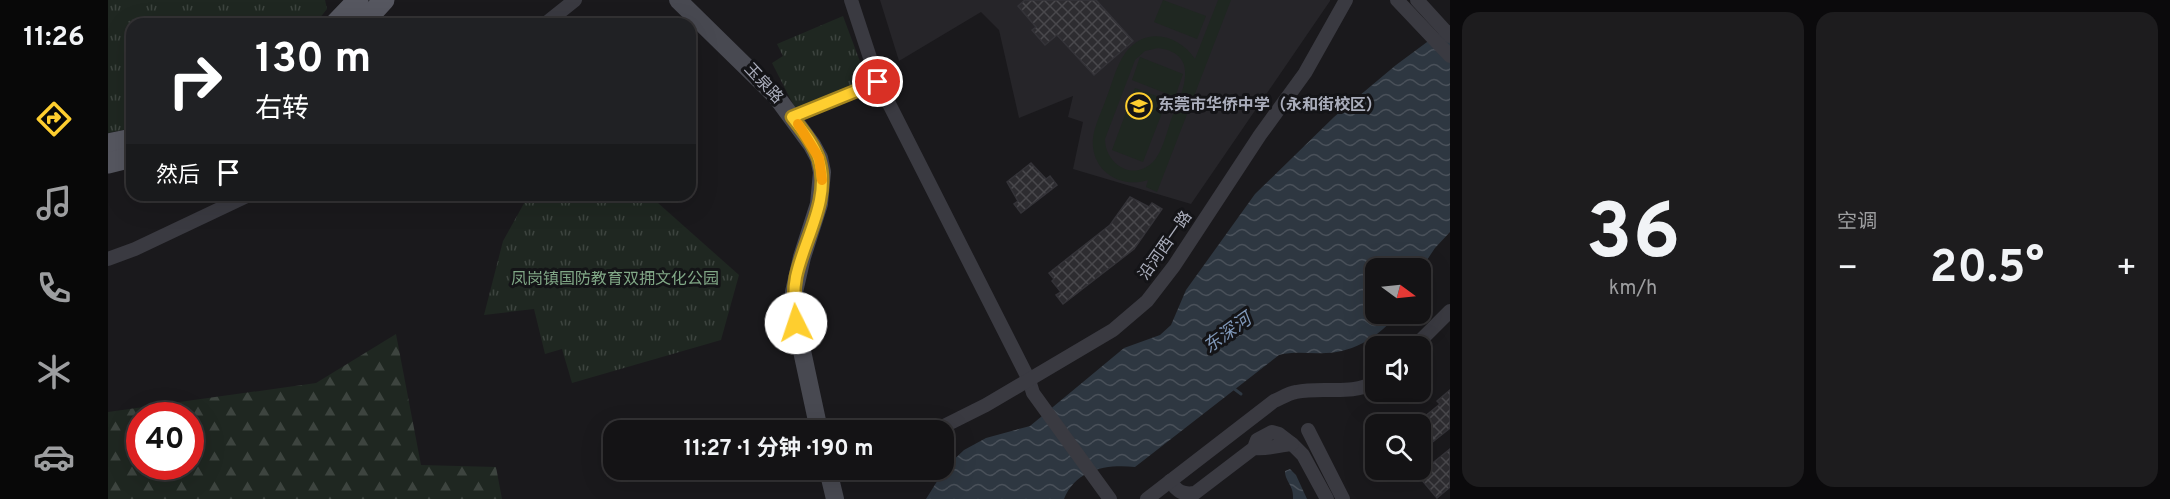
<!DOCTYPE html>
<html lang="zh">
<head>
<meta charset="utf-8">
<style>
	body { margin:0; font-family:Overpass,"Noto Sans SC",sans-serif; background:#1d1c1e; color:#f1f3f6; height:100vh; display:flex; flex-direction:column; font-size:22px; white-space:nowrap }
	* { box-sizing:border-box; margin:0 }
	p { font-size:20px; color:#9d9ea0 }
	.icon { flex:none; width:33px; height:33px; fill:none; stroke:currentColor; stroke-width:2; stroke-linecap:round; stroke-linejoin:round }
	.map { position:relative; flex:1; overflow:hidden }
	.details { display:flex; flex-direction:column; gap:12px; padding:12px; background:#0b0a0c; width:720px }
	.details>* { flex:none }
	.top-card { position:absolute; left:18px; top:18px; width:570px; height:183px; border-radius:18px; box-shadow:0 6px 24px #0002,0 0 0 2px #333234; background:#202124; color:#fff; overflow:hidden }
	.needle { width:39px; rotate:105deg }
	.fabs { position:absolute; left:1257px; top:258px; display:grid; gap:12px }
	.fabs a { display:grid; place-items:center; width:66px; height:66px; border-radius:12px; background:#141315; box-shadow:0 6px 24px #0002,0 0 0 2px #333234; font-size:30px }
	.speed { position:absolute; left:18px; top:402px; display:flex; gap:12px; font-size:30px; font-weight:700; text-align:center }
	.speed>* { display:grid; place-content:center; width:78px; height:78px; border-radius:50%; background:#141315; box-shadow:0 6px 24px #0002,0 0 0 2px #333234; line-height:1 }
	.speed .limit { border:9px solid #d22; background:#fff; color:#111 }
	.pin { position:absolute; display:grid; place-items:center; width:51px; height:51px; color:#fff; margin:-26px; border:3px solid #fff; border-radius:50%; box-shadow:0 2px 6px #0007 }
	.me { position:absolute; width:66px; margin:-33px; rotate:356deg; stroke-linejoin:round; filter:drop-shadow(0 0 4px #0008) }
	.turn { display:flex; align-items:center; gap:21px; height:126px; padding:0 30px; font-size:27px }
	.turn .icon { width:78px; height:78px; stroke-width:2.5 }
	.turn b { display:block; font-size:42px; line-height:51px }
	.then { display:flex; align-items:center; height:57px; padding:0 30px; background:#0003; gap:12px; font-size:22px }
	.big { font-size:45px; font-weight:700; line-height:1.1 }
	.details .tile { flex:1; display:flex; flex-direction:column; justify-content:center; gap:9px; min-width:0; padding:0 21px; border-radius:18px; background:#1d1c1e }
	.details .dial { align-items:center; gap:0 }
	.dial b { font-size:78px; line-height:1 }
	.heat { display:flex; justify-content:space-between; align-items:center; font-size:33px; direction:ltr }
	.details .tiles { flex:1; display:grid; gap:12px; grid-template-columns:repeat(2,1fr) }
	.trip { position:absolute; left:495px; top:420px; width:351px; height:60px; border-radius:18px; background:#141315; box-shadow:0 6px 24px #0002,0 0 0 2px #333234; font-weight:700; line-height:60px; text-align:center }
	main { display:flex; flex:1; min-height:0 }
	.menu { display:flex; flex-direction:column; width:108px; justify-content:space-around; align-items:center; background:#080808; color:#9d9ea0 }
	.menu .icon { width:42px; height:42px }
	.menu .on { color:#fece2f }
	.menu b { font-size:27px; color:#f1f3f6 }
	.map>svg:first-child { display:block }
</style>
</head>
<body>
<main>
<nav class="menu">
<b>11:26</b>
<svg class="icon on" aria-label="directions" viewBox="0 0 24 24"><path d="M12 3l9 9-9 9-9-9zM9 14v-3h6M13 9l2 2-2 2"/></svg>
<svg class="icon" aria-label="music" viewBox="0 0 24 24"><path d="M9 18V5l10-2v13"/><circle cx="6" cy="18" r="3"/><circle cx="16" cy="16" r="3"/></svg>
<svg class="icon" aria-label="phone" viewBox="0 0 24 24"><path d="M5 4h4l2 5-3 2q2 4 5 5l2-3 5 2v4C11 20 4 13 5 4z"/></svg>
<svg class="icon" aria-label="climate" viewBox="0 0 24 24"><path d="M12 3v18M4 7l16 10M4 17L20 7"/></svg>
<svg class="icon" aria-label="car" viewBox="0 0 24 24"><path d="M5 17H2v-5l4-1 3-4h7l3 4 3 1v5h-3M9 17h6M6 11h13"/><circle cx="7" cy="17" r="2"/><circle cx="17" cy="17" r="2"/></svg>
</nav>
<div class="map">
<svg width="1342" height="499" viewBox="0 0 1342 499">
	<defs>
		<pattern id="forest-firs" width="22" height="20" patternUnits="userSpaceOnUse" patternTransform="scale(1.5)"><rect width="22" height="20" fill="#1f2721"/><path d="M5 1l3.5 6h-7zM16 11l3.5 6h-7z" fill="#3d443f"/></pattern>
		<pattern id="park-tufts" width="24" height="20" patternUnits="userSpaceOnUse" patternTransform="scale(1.5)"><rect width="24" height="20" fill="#1f2721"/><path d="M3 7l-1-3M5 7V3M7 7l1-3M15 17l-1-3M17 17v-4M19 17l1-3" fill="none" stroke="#3d443f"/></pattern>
		<pattern id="water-waves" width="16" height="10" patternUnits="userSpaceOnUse" patternTransform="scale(1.5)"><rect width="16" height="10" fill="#2e3741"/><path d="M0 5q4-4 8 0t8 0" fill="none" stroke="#4a515a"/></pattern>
		<pattern id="building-cross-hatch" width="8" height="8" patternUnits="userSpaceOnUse" patternTransform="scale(1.5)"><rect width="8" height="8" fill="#2d2c30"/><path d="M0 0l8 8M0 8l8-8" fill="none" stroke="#49484c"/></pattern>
	</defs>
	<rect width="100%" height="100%" fill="#1a191c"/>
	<!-- built -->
	<polygon fill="#262529" points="772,0 1222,0 1222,1 1083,204 965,169 975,122 960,117 965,96 911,118 891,30 873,12 791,61"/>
	<!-- forest -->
	<path fill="url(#forest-firs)" fill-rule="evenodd" d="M288 334 313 465 388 467 394 499H0V412L208 383ZM32 416H82V466H32Z"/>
	<!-- park -->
	<g fill="url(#park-tufts)">
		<polygon points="0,0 217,0 219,9 207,24 24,24 24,128 0,133"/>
		<polygon points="735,16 757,75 753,83 687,108 664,63 675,56 669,44"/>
		<polygon points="424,195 541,195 631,275 613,340 464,383 454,349 437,354 426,309 376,315 395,241 419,198"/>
	</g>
	<!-- pitch -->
	<g fill="#1f2721" fill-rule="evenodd">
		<polygon points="1055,0 1098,16 1089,39 1046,22"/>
		<path d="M1110 0H1123L1049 192 1038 187 1040 180C1016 188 988 175 985 147 983 131 993 114 998 99 1004 84 1008 65 1018 52 1038 26 1071 35 1087 59ZM1050 48C1096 54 1072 97 1062 123 1058 135 1054 152 1045 162 1025 182 997 164 997 139L1027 60 1037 51Z"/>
		<polygon points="1032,57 1075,74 1067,97 1024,80"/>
		<polygon points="1027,88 1059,100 1035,162 1004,150"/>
	</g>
	<!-- water -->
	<g fill="url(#water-waves)">
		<path d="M1342 25V232L1327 248 1313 269 1268 268V314H1289C1272 336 1247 352 1218 353 1201 354 1187 351 1171 355L1027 467C999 464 968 469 956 499H818L838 467 856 450 878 438 922 426 1016 348 1052 335 1063 325 1078 290 1147 194 1226 117 1288 65Z"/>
		<path d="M1182 469 1188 475 1199 499H1185C1186 485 1177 482 1177 471Z"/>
	</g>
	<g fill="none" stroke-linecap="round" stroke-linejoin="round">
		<!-- stream -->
		<polyline stroke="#2e3741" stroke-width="3" points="1125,388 1133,394"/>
	</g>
	<!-- building -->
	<g fill="url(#building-cross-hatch)" stroke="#343338" stroke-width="1.5">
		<polygon points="917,0 988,0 1025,41 986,75 949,35 937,45 924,30 928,27 910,6"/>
		<polygon points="923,163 938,179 942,176 949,185 913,213 906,204 910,201 899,182"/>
		<polygon points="1022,197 1041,207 1044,203 1054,209 1026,249 955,304 948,295 953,292 944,281 946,279 941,273 1002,225"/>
		<polygon points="1342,390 1342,428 1312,452 1312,424 1301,424 1314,414 1316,417 1332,404 1329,401"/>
		<polygon points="1342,449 1342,487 1329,498 1313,479 1318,475 1315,471"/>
	</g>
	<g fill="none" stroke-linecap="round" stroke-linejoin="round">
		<!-- street -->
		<g stroke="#3a3a41" stroke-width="14">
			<polyline points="743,0 770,82 921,380 925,393 1002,499"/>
			<polyline points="1289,0 1342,56"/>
			<polyline points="1309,0 1342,36"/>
			<polyline points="437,24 467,0"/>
			<polyline points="684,117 770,82"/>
			<polyline points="0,259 27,249 141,195"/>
			<polyline points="1307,346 1342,311"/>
			<polyline points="828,430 878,405 1005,330 1039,301 1066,266 1152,135 1197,73 1238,0"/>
			<polyline points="1200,430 1235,499"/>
			<polyline points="1184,444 1195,455 1219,499"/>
			<path d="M1062 481C1069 491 1074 495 1087 493L1146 448 1149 440 1164 432 1171 434 1184 444C1171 445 1159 450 1146 448"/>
			<path d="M1039 499 1166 401C1173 398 1181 393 1188 392 1216 386 1242 396 1268 382"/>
		</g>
		<!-- secondary -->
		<g stroke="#484951" stroke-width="18">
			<polyline points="570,0 668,96 704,145 711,158 714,172 711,204 694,257 686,292 688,323 711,430"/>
			<polyline points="720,470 727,499"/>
		</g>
		<!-- primary -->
		<g stroke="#565760" stroke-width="21">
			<polyline points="227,24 250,0"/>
			<polyline points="254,24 276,0"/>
			<polyline points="0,144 24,139"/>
			<polyline points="0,163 24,157"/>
		</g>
	</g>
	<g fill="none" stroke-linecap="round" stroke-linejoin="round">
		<!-- route casing -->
		<g stroke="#a5861f" stroke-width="15">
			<path id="route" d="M688 323C686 307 685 292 688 277 696 239 723 199 711 160 706 144 694 130 684 117L770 82"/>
		</g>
		<!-- route -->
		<use href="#route" stroke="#fece2f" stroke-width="10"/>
		<!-- slow -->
		<polyline stroke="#f59e0b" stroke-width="10" points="690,124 711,158 714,180"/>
	</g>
	<!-- icons -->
	<defs>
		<g id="school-ring" transform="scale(1.35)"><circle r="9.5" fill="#141417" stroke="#fece2f" stroke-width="1.5"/><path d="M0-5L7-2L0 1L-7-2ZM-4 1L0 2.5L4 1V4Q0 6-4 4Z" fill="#fece2f"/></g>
	</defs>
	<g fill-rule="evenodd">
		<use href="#school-ring" x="1031" y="106"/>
	</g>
	<g text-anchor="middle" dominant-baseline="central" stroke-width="6" stroke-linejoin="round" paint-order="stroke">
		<!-- street labels -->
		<g font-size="16" fill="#abaebc" stroke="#141417">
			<text transform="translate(655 84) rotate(47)">玉泉路</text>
			<text transform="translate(1058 246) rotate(-55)">沿河西一路</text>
		</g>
		<!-- poi labels -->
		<g font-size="16" font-weight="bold" fill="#abaebc" stroke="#141417" text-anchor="start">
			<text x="1050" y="106">东莞市华侨中学（永和街校区）</text>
		</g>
		<!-- park labels -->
		<g font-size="16" fill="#81a887" stroke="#141417">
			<text x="507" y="280">凤岗镇国防教育双拥文化公园</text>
		</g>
		<!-- water labels -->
		<g font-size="18" font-style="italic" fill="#8098b9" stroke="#141417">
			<text transform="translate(1120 334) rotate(-36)">东深河</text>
		</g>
	</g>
</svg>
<div class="fabs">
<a><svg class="needle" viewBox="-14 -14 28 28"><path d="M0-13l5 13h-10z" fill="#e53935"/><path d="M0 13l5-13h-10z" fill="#9d9ea0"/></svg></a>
<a><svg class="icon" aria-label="sound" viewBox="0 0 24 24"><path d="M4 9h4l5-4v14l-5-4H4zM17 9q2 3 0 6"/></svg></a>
<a><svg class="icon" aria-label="search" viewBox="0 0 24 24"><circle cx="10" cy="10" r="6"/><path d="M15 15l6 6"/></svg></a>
</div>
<div class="speed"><div class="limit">40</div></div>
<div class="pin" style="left:770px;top:82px;background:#d93025"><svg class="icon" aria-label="arrive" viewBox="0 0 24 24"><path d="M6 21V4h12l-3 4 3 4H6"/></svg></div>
<svg class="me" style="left:688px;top:323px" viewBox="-20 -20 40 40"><circle r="19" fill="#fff"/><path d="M0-13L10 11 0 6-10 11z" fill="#fece2f"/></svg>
<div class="trip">11:27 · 1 分钟 · 190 m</div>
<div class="top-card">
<div class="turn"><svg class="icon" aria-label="right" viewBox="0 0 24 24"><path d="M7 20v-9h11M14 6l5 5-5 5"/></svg><div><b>130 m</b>右转</div></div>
<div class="then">然后<svg class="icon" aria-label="arrive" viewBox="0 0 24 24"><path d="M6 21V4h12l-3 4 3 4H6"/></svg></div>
</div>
</div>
<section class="details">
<div class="tiles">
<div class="tile dial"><b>36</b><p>km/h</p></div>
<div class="tile"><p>空调</p>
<div class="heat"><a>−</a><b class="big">20.5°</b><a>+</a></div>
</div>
</div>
</section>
</main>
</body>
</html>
